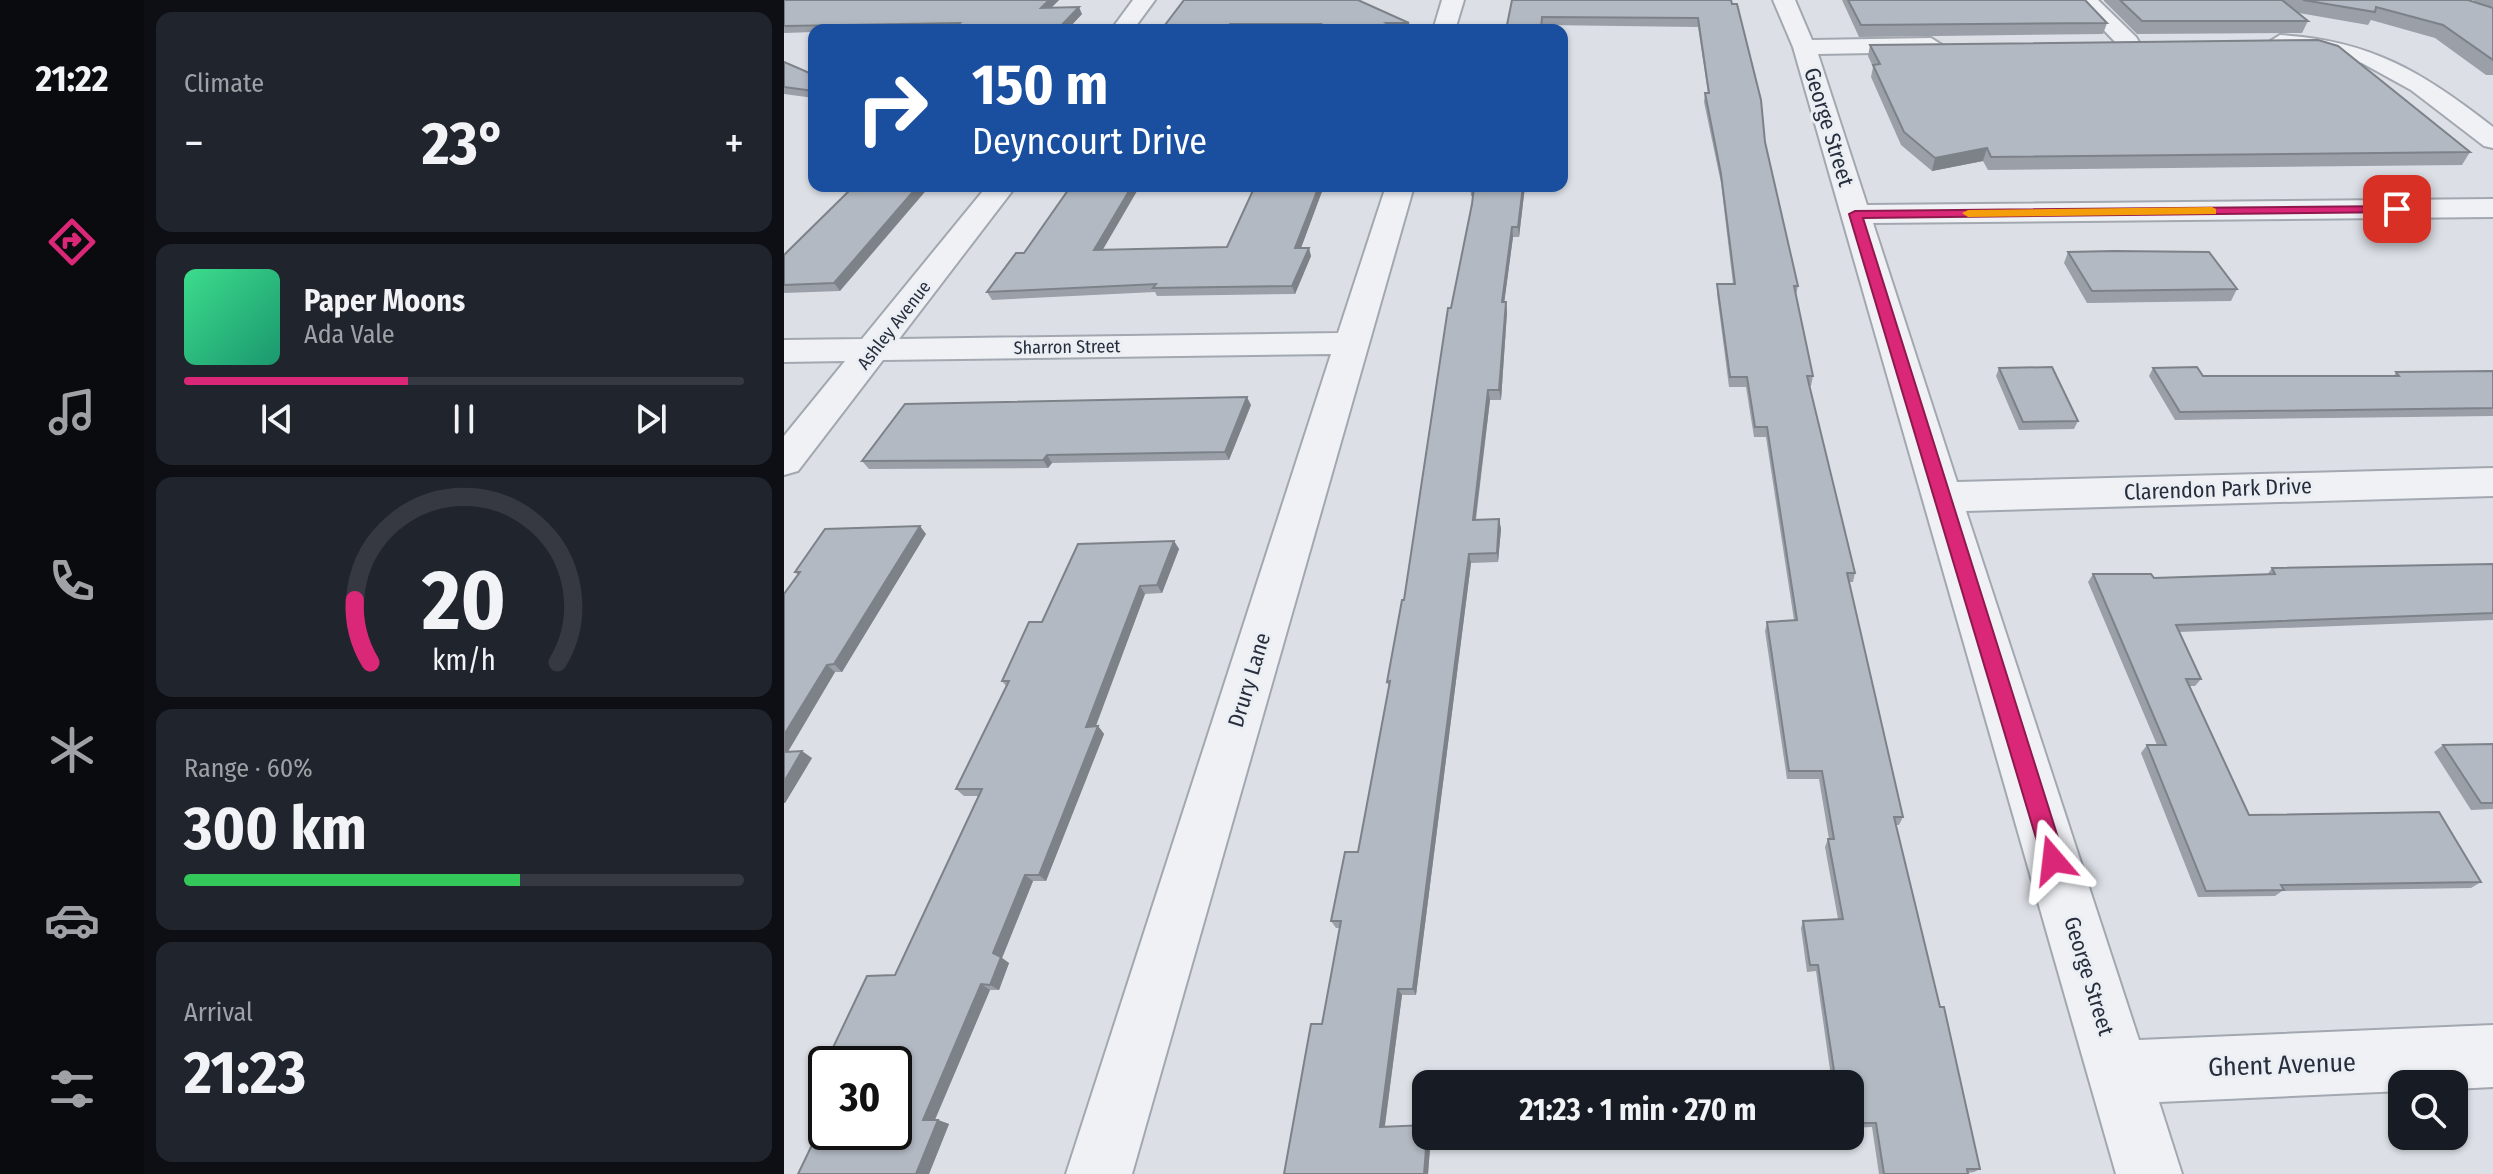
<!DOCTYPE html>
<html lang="en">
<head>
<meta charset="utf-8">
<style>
	body { margin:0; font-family:"Fira Sans Condensed",sans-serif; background:#20242c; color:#f1f3f6; height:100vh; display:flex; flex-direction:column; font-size:30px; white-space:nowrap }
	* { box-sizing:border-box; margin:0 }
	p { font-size:26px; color:#9ea1a6 }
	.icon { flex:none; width:44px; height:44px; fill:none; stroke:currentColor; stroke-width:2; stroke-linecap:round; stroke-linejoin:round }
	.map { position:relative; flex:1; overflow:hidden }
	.details { display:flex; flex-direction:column; gap:12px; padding:12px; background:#0d0f14; width:640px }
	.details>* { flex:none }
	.guide { position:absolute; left:24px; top:24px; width:760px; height:168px; border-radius:16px; box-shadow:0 2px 6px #0004; background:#1a4fa0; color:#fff; overflow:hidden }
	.fabs { position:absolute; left:1604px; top:1070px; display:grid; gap:16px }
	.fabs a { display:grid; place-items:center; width:80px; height:80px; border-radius:16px; background:#171b24; box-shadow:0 2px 6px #0004; font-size:40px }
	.speed { position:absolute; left:24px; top:1046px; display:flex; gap:16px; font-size:40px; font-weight:700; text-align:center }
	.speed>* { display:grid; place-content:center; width:104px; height:104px; border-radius:50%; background:#171b24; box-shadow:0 2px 6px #0004; line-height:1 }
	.speed .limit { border:4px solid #111; border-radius:12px; background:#fff; color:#111 }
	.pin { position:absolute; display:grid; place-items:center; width:68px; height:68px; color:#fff; margin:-34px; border-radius:16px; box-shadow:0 4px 12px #0006 }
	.me { position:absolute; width:88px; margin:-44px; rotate:343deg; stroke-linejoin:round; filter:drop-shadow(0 0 6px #0008) }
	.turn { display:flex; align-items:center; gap:28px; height:168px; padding:0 32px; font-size:36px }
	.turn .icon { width:104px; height:104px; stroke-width:2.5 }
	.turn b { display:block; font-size:56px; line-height:68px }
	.big { font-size:60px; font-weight:700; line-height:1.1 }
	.details .widget { flex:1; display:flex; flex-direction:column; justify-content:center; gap:12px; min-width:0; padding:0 28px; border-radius:16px; background:#20242c }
	.details .dial { align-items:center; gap:0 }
	.dial svg { height:208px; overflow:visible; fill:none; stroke:#363941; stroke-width:7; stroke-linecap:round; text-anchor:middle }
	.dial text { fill:#f1f3f6; stroke:none }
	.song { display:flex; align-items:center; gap:24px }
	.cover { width:96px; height:96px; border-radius:12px; background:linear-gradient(135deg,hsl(150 70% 55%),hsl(160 70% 35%)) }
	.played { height:8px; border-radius:4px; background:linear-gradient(90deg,#db2777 40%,#363941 40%) }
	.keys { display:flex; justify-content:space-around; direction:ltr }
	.heat { display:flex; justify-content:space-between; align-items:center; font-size:44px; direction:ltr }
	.charge { height:12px; border-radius:6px; background:linear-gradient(90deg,#34c759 60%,#363941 0) }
	.trip { position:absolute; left:628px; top:1070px; width:452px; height:80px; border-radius:16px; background:#171b24; box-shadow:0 2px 6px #0004; font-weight:700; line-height:80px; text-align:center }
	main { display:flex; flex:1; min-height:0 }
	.dock { display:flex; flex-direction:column; width:144px; justify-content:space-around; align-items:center; background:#090b0e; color:#9ea1a6 }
	.dock .icon { width:56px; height:56px }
	.dock .selected { color:#db2777 }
	.dock b { font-size:36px; color:#f1f3f6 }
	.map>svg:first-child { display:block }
</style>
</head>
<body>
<main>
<nav class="dock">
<b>21:22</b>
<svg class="icon selected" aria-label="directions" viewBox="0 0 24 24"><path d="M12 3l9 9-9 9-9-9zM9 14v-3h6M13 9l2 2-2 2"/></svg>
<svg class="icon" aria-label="music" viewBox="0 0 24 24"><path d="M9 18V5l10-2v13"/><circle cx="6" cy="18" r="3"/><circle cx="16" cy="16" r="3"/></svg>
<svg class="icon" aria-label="phone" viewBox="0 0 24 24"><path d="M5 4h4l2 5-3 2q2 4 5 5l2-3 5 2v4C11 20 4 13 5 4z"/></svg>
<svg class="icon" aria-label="climate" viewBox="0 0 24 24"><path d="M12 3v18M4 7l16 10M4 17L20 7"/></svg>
<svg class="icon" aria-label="car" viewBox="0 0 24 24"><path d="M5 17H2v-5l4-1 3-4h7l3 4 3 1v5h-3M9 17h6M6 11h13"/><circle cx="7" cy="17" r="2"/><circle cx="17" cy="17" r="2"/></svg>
<svg class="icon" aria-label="filters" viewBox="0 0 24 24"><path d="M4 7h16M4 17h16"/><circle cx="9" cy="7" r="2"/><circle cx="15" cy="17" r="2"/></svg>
</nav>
<section class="details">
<div class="widget"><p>Climate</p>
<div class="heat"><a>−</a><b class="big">23°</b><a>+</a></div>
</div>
<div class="widget">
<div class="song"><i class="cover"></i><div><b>Paper Moons</b><p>Ada Vale</p></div></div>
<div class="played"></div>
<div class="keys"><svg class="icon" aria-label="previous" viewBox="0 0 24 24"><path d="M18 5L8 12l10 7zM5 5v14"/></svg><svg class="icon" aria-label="pause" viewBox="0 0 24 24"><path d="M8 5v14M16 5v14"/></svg><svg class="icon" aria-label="next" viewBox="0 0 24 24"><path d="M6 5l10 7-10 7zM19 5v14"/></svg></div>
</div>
<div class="widget dial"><svg viewBox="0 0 100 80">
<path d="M14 69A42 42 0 1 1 86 69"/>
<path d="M14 69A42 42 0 0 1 8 45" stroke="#db2777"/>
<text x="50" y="56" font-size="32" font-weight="700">20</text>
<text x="50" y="72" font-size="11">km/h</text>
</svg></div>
<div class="widget"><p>Range · 60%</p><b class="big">300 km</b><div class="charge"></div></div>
<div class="widget"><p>Arrival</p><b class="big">21:23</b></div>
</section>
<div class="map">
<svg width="1709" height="1174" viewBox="0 0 1709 1174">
	<rect width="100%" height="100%" fill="#dce0e6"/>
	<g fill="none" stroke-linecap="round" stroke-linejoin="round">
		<!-- minor casing -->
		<g stroke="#a2a7b0" stroke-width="4">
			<g id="minor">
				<polygon points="349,0 371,0 349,30 327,30"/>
				<polygon points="658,0 680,0 671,30 649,30"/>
				<polygon points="989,0 1011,0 1028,40 1147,38 1158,45 1147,52 1034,54 1083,205 1709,199 1709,217 1089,223 1173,482 1709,468 1709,496 1182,511 1355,1040 1709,1025 1709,1087 1670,1089 1670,1084 1618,1084 1618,1091 1375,1102 1398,1174 1332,1174 1009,47"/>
				<polygon points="1291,0 1314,0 1352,37 1355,42 1352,47 1336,47"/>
				<path d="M1496 35C1586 40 1639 72 1709 127V148L1700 146 1627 90 1578 63 1530 51 1488 47 1485 42Z"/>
				<polygon points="203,186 232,186 115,339 554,333 602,186 630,186 348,1174 282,1174 547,354 99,360 14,471 0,475 0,436 61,361 0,362 0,340 78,339"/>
			</g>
		</g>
		<!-- minor -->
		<use href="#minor" fill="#eff1f5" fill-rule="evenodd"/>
	</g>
	<!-- wall -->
	<g fill="#9a9fa8">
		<polygon points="0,0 275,0 267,8 298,14 283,30 30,30 30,32 0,33"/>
		<polygon points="728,0 947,0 1014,286 1012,295 1029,376 1027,386 1025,386 1071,573 1069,582 1065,582 1119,817 1115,825 1112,825 1196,1169 1190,1172 1184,1173 1184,1174 1095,1174 1088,1127 1066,1128 1066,1084 1048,1084 1032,971 1023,972 1017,928 1019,921 1054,919 1041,847 1044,839 1045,839 1035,779 1003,779 981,631 983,622 1010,620 982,437 970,437 962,387 945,387 933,294 933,284 949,284 937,183 920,102 921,93 924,93 914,27 759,25"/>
		<polygon points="1058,0 1301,0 1323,23 1319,34 1075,37"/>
		<polygon points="1320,0 1684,0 1692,3 1689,0 1709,0 1709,75 1702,75 1651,38 1587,20 1584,25 1515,13 1524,21 1518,33 1353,34 1320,1"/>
		<polygon points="625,23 626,30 383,30 381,25"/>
		<polygon points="1086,45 1686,152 1678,165 1204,170 1199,161 1148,171 1117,145 1087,77 1089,67 1084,56"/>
		<polygon points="0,62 30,75 30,98 0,94"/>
		<polygon points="70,186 56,291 0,293 0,255"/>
		<polygon points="471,186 540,186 517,248 527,256 511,294 373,296 371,292 208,300 203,292 240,253 318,250 443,247"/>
		<polygon points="686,186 741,186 735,237 729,237 720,302 722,302 723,312 717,400 706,400 692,520 715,519 717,529 714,562 687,563 632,995 618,995 601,1126 642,1136 647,1136 644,1174 500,1174 538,1024 556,928 552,928 547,921 574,852 605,687 603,682 620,600 667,308 688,204 689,196 687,196"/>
		<polygon points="1284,252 1453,289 1447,301 1303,303 1280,263"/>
		<polygon points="1215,368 1294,421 1290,429 1235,430 1212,376"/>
		<polygon points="1369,368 1419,376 1610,376 1612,372 1709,371 1709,416 1391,420 1365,376"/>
		<polygon points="467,405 445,460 268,463 264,468 85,469 78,461"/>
		<polygon points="142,534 58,672 51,672 4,752 28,758 1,803 0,803 0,594 14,575 11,572"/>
		<polygon points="390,541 395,549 378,593 361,594 311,726 314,726 320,734 262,881 249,881 218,958 225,963 215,990 206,990 151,1120 154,1120 165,1124 145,1174 14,1174 42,1116 42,1132 110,1132 110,1064 42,1064 42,1080 35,1077 83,976 111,975 194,796 180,796 172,789 223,687 218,681 245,622 258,622 294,544"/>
		<polygon points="1709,564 1709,620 1395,632 1417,679 1411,686 1406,686 1465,815 1697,882 1687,888 1498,891 1491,896 1414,897 1357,753 1363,745 1373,745 1304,582 1309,574 1370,578 1483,575 1488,568"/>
		<polygon points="1709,744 1709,809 1687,810 1650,752 1659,745"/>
	</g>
	<!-- shaded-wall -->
	<g fill="#7d8288">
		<polygon points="265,0 275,0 260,15 257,8"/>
		<polygon points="295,7 298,14 283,30 273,30"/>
		<polygon points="1203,148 1199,161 1148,171 1151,158"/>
		<polygon points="134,186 146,186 56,291 50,283"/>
		<polygon points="348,186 356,186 314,258 310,250"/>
		<polygon points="535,186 540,186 514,256 511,248"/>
		<polygon points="739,186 741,186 735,237 734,227"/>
		<polygon points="728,227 729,237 719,312 718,302"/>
		<polygon points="525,248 527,256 511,294 508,286"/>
		<polygon points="722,302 723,312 717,400 715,390"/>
		<polygon points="704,390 706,400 690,530 689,520"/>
		<polygon points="463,397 467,405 445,460 441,452"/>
		<polygon points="263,455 268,463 264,468 259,460"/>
		<polygon points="715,519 717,529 714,562 713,553"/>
		<polygon points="136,526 142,534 58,672 50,664"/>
		<polygon points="390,541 395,549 378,593 373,585"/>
		<polygon points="685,554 687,563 632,995 629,989"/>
		<polygon points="356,586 361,594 309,734 302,727"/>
		<polygon points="43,665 51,672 0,758 0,735"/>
		<polygon points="314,726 320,734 262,881 255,875"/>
		<polygon points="18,751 28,758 1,803 0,803 0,782"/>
		<polygon points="241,875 249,881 218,958 225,963 215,990 206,985 209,953"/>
		<polygon points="197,984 206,990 149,1124 139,1120"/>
		<polygon points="614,989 618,995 600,1131 596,1127"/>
		<polygon points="154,1120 165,1124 145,1174 132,1174"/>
		<polygon points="643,1136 647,1136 644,1174 640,1174"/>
	</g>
	<!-- building -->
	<g fill="#b3b9c3" stroke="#7d8288" stroke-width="2">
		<polygon points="0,0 265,0 257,8 295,7 273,30 169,30 176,23 0,26"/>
		<polygon points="400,0 574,0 625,23 602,23 605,25 603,30 534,30 537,24 446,24 443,30 392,30 395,25 381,25"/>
		<polygon points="728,0 947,0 948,4 953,4 977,100 981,142 1014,286 1010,286 1029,376 1023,376 1071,573 1063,573 1119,817 1110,817 1156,1007 1160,1007 1196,1169 1183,1169 1184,1174 1100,1174 1092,1123 1066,1123 1066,1084 1052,1084 1034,965 1026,965 1019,921 1059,919 1044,839 1050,839 1038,771 1005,771 983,622 1013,620 983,427 971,427 963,377 946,377 933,284 951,284 937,174 921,93 925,93 914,18 758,17 757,30 722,30"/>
		<polygon points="1064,0 1301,0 1323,23 1077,25"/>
		<polygon points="1336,0 1498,0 1524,21 1358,21"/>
		<polygon points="1519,0 1684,0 1709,8 1709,60 1659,25 1592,7 1591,12"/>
		<polygon points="1534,40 1554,46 1686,152 1207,157 1203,148 1151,158 1120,132 1089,65 1096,64 1086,45"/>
		<polygon points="0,62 30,75 30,91 0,87"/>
		<polygon points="70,186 134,186 50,283 0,285 0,255"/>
		<polygon points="287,186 348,186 310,250 443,247 471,186 535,186 511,248 525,248 508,286 369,288 372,284 203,292 232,253 240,253"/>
		<polygon points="686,186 739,186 734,227 728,227 718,302 722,302 715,390 704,390 689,520 715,519 713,553 685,554 629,989 614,989 596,1127 642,1125 642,1136 643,1136 640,1174 500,1174 527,1024 538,1024 557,921 547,921 561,852 574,852 606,681 603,682 618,600 620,600 664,308 667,308 688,204 690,187 686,187"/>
		<polygon points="1330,251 1425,252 1453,289 1308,291 1284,252"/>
		<polygon points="1268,367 1294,421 1239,422 1215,368"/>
		<polygon points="1413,367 1419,376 1615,376 1612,372 1709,371 1709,408 1396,412 1369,368"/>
		<polygon points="463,397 441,452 263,455 259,460 78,461 121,404"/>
		<polygon points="136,526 50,664 43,665 0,735 0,594 16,572 11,572 41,529"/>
		<polygon points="390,541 373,585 356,586 302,727 314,726 255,875 241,875 209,953 217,957 206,985 197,984 139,1120 154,1120 132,1174 14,1174 42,1116 42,1132 110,1132 110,1064 42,1064 42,1077 35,1077 83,976 111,975 198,789 172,789 225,681 218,681 245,622 258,622 294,544"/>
		<polygon points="1709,564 1709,613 1392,625 1417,679 1402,679 1465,815 1655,812 1697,882 1497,885 1500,890 1422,891 1363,745 1382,745 1309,574 1367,574 1370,578 1491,574 1488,568"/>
		<polygon points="1709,744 1709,803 1697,803 1659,745"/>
		<polygon points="18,751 0,782 0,752"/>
	</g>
	<!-- route -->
	<polygon fill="#db2777" stroke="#8e194d" stroke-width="2" points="1613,206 1618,207 1618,212 1079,218 1281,860 1277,868 1269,871 1261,868 1065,214 1071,211"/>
	<!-- slow -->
	<polygon fill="#f59e0b" points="1428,207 1432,209 1432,214 1184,217 1178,213 1184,210"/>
	<g text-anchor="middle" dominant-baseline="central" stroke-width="6" stroke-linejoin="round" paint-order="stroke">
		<!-- far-street labels -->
		<g font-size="18" fill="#262e3d" stroke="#ebeff4">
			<text transform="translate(110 325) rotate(-52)">Ashley Avenue</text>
			<text transform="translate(283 347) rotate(-1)">Sharron Street</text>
		</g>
		<!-- street labels -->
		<g font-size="22" fill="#262e3d" stroke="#ebeff4">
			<text transform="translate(1045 127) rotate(73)">George Street</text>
			<text transform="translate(1434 489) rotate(-2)">Clarendon Park Drive</text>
			<text transform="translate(465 680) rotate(-73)">Drury Lane</text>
			<text transform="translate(1305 976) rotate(73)">George Street</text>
		</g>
		<!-- near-street labels -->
		<g font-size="26" fill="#262e3d" stroke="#ebeff4">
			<text transform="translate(1498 1065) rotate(-2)">Ghent Avenue</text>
		</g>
	</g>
</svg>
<div class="fabs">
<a><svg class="icon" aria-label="search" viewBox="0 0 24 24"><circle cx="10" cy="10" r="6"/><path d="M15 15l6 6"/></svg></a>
</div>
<div class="speed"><div class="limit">30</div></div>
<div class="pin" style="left:1613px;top:209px;background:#d93025"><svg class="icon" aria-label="arrive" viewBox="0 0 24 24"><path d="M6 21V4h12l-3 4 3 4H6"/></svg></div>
<svg class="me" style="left:1269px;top:860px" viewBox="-20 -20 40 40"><path d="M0-17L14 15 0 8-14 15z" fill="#db2777" stroke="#fff" stroke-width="4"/></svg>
<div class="trip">21:23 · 1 min · 270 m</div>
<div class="guide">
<div class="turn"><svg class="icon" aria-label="right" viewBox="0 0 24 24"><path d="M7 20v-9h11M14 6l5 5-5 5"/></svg><div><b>150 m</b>Deyncourt Drive</div></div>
</div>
</div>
</main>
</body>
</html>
